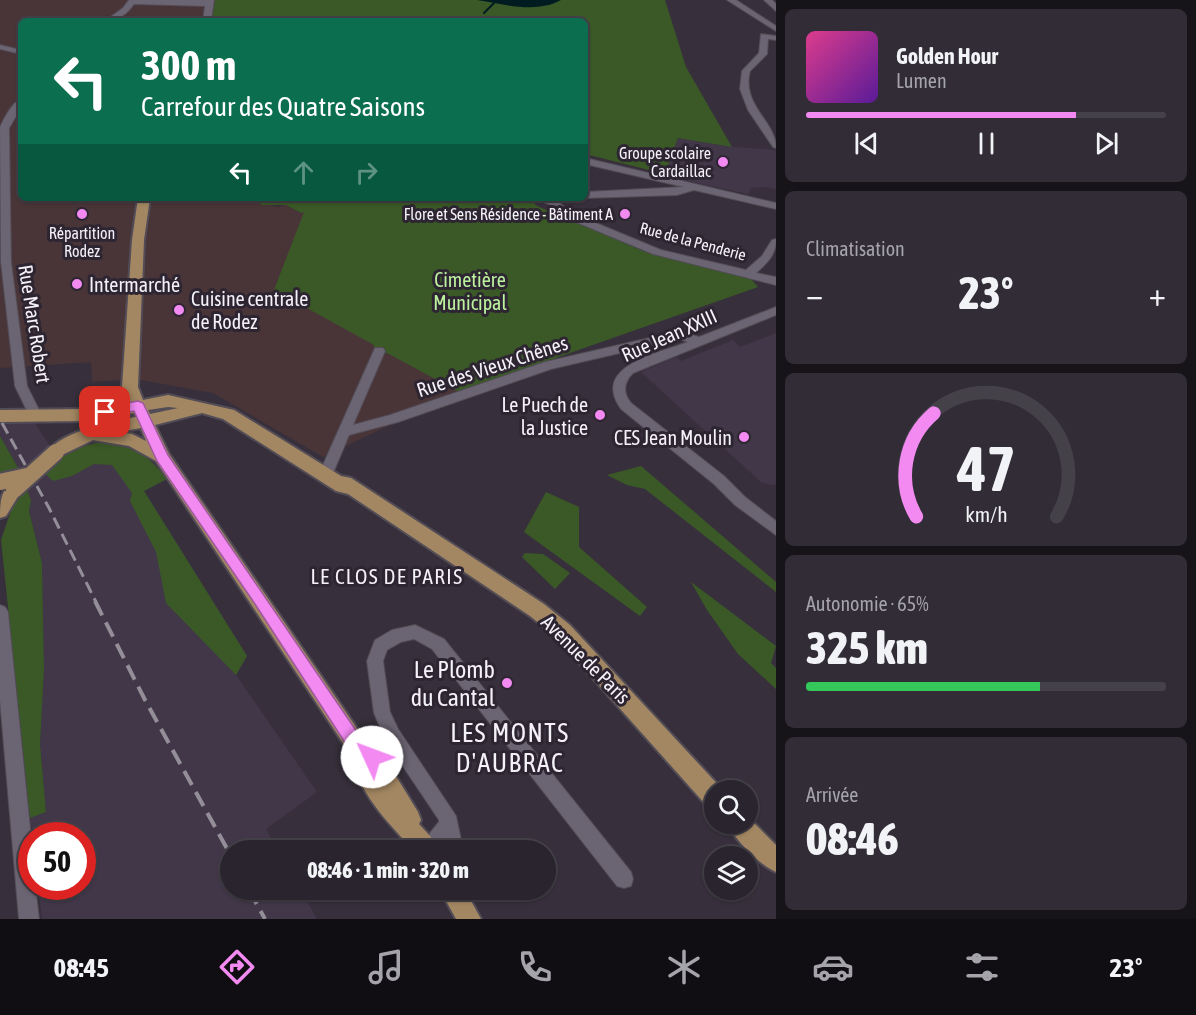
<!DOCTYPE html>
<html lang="fr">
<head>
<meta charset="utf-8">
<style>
	body { margin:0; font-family:"Asap Condensed",sans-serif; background:#312c35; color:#f1f3f6; height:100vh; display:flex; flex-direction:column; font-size:22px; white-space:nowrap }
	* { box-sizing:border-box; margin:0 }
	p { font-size:20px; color:#a5a4aa }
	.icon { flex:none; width:33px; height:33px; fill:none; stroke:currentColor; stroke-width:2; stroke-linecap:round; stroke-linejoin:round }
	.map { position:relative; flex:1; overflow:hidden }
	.drawer { display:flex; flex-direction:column; gap:9px; padding:9px; background:#171419; width:420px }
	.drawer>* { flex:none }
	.banner { position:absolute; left:18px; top:18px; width:570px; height:183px; border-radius:9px; box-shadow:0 2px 4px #0004,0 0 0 2px #454149; background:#0b6e4f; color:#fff; overflow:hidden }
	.fabs { position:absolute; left:704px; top:780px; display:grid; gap:12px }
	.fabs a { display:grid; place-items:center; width:54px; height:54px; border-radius:50%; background:#29242d; box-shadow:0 2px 4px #0004,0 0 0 2px #454149; font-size:30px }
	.speed { position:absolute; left:18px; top:822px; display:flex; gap:12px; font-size:30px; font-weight:700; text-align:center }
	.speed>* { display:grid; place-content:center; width:78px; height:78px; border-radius:50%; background:#29242d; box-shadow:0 2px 4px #0004,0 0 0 2px #454149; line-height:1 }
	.speed .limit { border:9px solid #d22; background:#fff; color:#111 }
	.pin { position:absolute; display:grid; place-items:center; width:51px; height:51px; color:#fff; margin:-26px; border-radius:12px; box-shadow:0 3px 9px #0006 }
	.me { position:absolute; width:66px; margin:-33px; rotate:313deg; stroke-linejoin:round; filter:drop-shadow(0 0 4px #0008) }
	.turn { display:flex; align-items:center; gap:21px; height:126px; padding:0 24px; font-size:27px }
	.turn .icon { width:78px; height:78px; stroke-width:2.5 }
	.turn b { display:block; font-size:42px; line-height:51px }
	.lanes { display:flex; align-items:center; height:57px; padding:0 24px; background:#0003; justify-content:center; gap:30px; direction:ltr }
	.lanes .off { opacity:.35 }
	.big { font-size:45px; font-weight:800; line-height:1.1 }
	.drawer .tile { flex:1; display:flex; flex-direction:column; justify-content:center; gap:9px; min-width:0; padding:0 21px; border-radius:9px; background:#312c35 }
	.drawer .dial { align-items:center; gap:0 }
	.dial svg { height:156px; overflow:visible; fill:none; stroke:#454149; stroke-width:7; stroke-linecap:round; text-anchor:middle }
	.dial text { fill:#f1f3f6; stroke:none }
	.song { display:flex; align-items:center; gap:18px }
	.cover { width:72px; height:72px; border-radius:9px; background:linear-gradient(135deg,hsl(330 70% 55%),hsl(270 70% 35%)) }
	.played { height:6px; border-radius:3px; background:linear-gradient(90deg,#f38af2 75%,#454149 75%) }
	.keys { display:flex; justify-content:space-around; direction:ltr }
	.heat { display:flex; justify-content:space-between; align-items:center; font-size:33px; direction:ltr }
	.charge { height:9px; border-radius:4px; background:linear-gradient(90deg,#34c759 65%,#454149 0) }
	.trip { position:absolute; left:220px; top:840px; width:336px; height:60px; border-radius:30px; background:#29242d; box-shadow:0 2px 4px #0004,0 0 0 2px #454149; font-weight:800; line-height:60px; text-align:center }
	.tab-bar { display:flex; height:96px; justify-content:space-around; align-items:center; background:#100e12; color:#a5a4aa }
	.tab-bar .icon { width:42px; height:42px }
	.tab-bar .on { color:#f38af2 }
	.tab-bar b { font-size:27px; color:#f1f3f6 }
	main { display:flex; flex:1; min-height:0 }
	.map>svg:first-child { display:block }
</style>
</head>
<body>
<main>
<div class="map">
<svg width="776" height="919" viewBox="0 0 776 919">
	<rect width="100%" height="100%" fill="#37303c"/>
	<!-- industrial -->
	<polygon fill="#493538" points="0,0 204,0 205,21 21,21 21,198 261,198 265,204 278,207 286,205 300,213 304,211 374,345 459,392 323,457 213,393 135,379 92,382 91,362 0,368"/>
	<!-- built -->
	<g fill="#413749">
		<polygon points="678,138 732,147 776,150 776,189 765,187 751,188 748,194 665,176"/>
		<polygon points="776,333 776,484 771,485 761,482 641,372 676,357 681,361 733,340 740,347"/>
		<polygon points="0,423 35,423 51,448 21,473 0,436"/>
		<polygon points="96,443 111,443 154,463 167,479 144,491 247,656 236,675 317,792 266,829 278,850 231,850 231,890 300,890 317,919 42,919 38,887 82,886 82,836 32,835 30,818 46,812 40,744 44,669 42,563 29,511 31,501 26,486 80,447"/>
	</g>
	<!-- green -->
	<g fill="#3a5926">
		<polygon points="215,0 665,0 686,67 732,147 678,138 665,174 585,154 585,21 212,21"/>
		<polygon points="261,198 529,198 537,206 648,253 753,276 752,280 758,287 459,392 387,353 382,353 374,348 374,345 274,290 304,212 301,213 286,205 262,205 258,202"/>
		<polygon points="0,436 21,473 2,476 0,473"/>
		<path d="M96 443C132 443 145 452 167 479L144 491 247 656 236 675 166 603 156 552 130 501 132 493 112 465 94 464 72 476 53 481 42 471C58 457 75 448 96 443Z"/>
		<polygon points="641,466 776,582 776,592 645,489 627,485 607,475"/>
		<polygon points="26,486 31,501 29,511 42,563 44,669 40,744 46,812 30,818 1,540 16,496"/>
		<polygon points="546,492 579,507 579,547 647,607 640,616 524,532"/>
		<polygon points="525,553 543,554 570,573 555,589 522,557"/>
		<polygon points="691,582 776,646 771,663 776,668 776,689 738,654 707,610"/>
	</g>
	<!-- water -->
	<path fill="#001c21" d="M477 0H561C536 14 503 4 477 0Z"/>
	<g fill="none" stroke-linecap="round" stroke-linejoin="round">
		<!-- stream -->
		<polyline stroke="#001c21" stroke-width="2" points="484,13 494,3"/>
		<!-- minor casing -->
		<g stroke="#524c56" stroke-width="2">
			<g id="minor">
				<path d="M129 0H214L211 21H203L205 6 134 4C127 14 118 21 105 21L123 8Z"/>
				<polygon points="727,0 736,0 776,26 776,31"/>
				<polygon points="764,0 772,0 776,4 776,11"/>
				<path d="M761 34 776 36V40L768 39 767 54 750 71C741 106 776 121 776 148L773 147 748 110 740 89 742 71 759 53Z"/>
				<polygon points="0,45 21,50 21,54 0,49"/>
				<path d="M21 99V108L9 128 11 262 27 386 42 416 36 421 31 419 15 386 1 262 0 127C5 117 11 104 21 99Z"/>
				<polygon points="585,158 776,203 776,209 694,190 677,195 585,198 585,192 684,187 585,164"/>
				<path d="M534 198C550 198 557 197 567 211L661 250 746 270 762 256 772 240 776 239C776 255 768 262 756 273L776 277V285L653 254 559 215 553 206Z"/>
				<path d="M776 307V315L633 373C624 382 622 392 631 403L724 476 745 497 776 521V535L735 505 714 484 621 409C590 366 659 353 688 342L680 339 551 369 398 422 349 435 331 478H321L319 474 375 348H383L385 351 353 425 390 415 545 362 680 331 699 337Z"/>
				<polygon points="0,605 5,607 8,612 32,847 32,886 35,886 39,919 19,919 0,700"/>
				<polygon points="415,625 444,639 631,872 633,879 631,886 624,888 617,886 432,649 414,639 401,642 387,650 383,661 390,712 398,729 456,816 461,840 457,850 424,850 430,833 439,822 439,820 386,741 374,713 367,661 375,640 392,630"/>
			</g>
		</g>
		<!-- major casing -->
		<g stroke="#524c56" stroke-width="4">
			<g id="major">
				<path d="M138 198H150L144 240 138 387 143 400 168 395 234 410 341 476 351 478 544 604 570 625 722 789 714 790V808L706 805 556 637 530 616 348 494 336 491 223 419 202 413 155 425 169 454 369 746 380 750 418 812 421 820 419 824 431 837 434 845 432 850H413C390 824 359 795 353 758L156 461 129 446 93 440 56 458 50 456 48 452C59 432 114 421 136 417L134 413 86 421 0 422V410L86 409 129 402 122 387 132 240ZM168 407 178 408 150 414 148 410ZM141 428 146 441 132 434 119 432Z"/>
				<path d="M14 483 20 485 22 490 6 516 0 518C0 504 0 488 14 483Z"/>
				<path d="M747 816 776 845V872C762 867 733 838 728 824H747Z"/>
				<polygon points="440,890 465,890 481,919 456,919"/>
			</g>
		</g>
		<!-- minor -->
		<use href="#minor" fill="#6b6472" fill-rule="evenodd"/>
		<!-- major -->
		<use href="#major" fill="#a38762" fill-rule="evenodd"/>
		<!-- rail-far1 -->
		<polyline stroke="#938e98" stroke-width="3" stroke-dasharray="12 6" stroke-linecap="butt" points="2,423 49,508 96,602"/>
		<!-- rail -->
		<g stroke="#938e98" stroke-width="4" stroke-dasharray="16 8" stroke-linecap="butt">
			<polyline points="95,601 144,698 231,856"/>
			<polyline points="249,890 265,919"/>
		</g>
		<!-- major-bridge casing -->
		<g stroke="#524c56" stroke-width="20" stroke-linecap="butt">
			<g id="major-bridge">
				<polyline points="0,482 27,476"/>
				<polyline points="14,490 56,452"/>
			</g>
		</g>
		<!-- major-bridge -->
		<use href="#major-bridge" stroke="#a38762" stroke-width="16"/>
	</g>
	<!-- route -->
	<polygon fill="#f38af2" stroke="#9e5a9d" stroke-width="1.5" points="138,401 143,403 168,455 368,748 379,751 381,757 379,763 372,766 357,761 255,604 157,461 134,411 105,417 98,412 105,407"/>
	<!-- markers -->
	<g fill="#f38af2" stroke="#2d2632" stroke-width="2">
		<circle cx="723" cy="162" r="6"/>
		<circle cx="82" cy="214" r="6"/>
		<circle cx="625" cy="214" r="6"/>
		<circle cx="77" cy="284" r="6"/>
		<circle cx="179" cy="310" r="6"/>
		<circle cx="600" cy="415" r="6"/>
		<circle cx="744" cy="437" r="6"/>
		<circle cx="507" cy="683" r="6"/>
	</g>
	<g text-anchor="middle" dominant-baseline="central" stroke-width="6" stroke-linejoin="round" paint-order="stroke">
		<!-- far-poi labels -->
		<g font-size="16" fill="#f5f1f9" stroke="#2d2632" text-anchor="end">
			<text x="711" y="153">Groupe scolaire<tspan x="711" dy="18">Cardaillac</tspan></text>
			<text x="613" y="214">Flore et Sens Résidence - Bâtiment A</text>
			<text x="82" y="233" text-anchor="middle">Répartition<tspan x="82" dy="18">Rodez</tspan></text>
		</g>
		<!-- far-street labels -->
		<g font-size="16" fill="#f5f1f9" stroke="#2d2632">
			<text transform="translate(693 241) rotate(15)">Rue de la Penderie</text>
		</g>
		<!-- park labels -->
		<g font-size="20" fill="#bcf29e" stroke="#2d2632">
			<text x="470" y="279">Cimetière<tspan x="470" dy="23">Municipal</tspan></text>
		</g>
		<!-- poi labels -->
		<g font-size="20" fill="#f5f1f9" stroke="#2d2632" text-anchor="start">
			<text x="89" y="284">Intermarché</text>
			<text x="191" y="298">Cuisine centrale<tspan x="191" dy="23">de Rodez</tspan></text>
			<text x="588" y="404" text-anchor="end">Le Puech de<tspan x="588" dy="23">la Justice</tspan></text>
			<text x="732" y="437" text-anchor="end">CES Jean Moulin</text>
		</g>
		<!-- street labels -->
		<g font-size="20" fill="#f5f1f9" stroke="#2d2632">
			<text transform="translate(35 324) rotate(81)">Rue Marc Robert</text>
			<text transform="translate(669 335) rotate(-24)">Rue Jean XXIII</text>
			<text transform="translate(492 366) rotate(-18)">Rue des Vieux Chênes</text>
			<text transform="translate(586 659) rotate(45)">Avenue de Paris</text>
		</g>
		<!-- neighbourhood labels -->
		<g font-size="21" letter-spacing="1.5" fill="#f5f1f9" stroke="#2d2632">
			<text x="387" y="576">LE CLOS DE PARIS</text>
		</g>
		<!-- near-poi labels -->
		<g font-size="24" fill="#f5f1f9" stroke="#2d2632" text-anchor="end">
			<text x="495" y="669">Le Plomb<tspan x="495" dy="28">du Cantal</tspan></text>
		</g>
		<!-- near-neighbourhood labels -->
		<g font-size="26" letter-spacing="1.5" fill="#f5f1f9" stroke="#2d2632">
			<text x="510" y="733">LES MONTS<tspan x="510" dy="30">D'AUBRAC</tspan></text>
		</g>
	</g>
</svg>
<div class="fabs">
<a><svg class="icon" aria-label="search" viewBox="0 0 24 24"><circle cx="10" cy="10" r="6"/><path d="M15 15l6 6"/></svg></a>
<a><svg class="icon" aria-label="layers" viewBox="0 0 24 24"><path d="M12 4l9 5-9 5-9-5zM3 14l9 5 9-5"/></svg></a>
</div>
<div class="speed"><div class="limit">50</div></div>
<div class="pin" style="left:105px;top:412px;background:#d93025"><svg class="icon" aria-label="arrive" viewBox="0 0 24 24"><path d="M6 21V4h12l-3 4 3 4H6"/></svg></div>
<svg class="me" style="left:372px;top:757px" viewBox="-20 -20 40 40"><circle r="19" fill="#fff"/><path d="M0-13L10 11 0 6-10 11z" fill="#f38af2"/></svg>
<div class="trip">08:46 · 1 min · 320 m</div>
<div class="banner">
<div class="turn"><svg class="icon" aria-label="left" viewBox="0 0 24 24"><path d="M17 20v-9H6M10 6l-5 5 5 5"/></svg><div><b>300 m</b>Carrefour des Quatre Saisons</div></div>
<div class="lanes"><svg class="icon" aria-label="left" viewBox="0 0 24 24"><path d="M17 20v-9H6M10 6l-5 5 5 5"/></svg><svg class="icon off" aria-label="ahead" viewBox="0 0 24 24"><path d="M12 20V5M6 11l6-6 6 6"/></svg><svg class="icon off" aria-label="right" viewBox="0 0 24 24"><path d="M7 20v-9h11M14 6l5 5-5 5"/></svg></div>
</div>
</div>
<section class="drawer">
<div class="tile">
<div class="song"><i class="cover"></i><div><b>Golden Hour</b><p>Lumen</p></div></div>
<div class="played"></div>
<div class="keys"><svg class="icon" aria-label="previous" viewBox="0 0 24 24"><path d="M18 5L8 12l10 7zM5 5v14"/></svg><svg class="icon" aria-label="pause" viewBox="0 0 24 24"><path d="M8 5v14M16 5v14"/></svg><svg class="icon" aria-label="next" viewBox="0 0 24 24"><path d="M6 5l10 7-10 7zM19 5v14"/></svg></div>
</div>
<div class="tile"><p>Climatisation</p>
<div class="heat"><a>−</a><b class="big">23°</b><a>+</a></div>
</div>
<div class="tile dial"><svg viewBox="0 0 100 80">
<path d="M14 69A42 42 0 1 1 86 69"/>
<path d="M14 69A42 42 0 0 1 23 16" stroke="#f38af2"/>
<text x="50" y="56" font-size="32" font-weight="700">47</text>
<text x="50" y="72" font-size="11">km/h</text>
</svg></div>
<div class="tile"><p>Autonomie · 65%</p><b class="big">325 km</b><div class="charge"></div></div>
<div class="tile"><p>Arrivée</p><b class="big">08:46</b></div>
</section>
</main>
<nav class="tab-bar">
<b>08:45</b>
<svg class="icon on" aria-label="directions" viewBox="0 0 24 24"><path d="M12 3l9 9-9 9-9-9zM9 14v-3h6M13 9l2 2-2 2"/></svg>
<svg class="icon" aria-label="music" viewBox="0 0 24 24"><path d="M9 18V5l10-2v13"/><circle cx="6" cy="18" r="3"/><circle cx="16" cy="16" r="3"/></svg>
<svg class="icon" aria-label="phone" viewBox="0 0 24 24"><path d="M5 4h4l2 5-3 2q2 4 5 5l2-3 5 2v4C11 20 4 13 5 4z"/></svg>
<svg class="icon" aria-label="climate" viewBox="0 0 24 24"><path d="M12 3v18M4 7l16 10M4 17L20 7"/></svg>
<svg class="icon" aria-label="car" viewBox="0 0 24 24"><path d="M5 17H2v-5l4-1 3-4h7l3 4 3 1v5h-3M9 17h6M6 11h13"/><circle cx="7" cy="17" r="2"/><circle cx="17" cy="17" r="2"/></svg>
<svg class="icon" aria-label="filters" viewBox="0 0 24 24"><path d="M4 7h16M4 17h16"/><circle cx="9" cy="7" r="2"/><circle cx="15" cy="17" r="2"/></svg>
<b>23°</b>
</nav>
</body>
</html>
